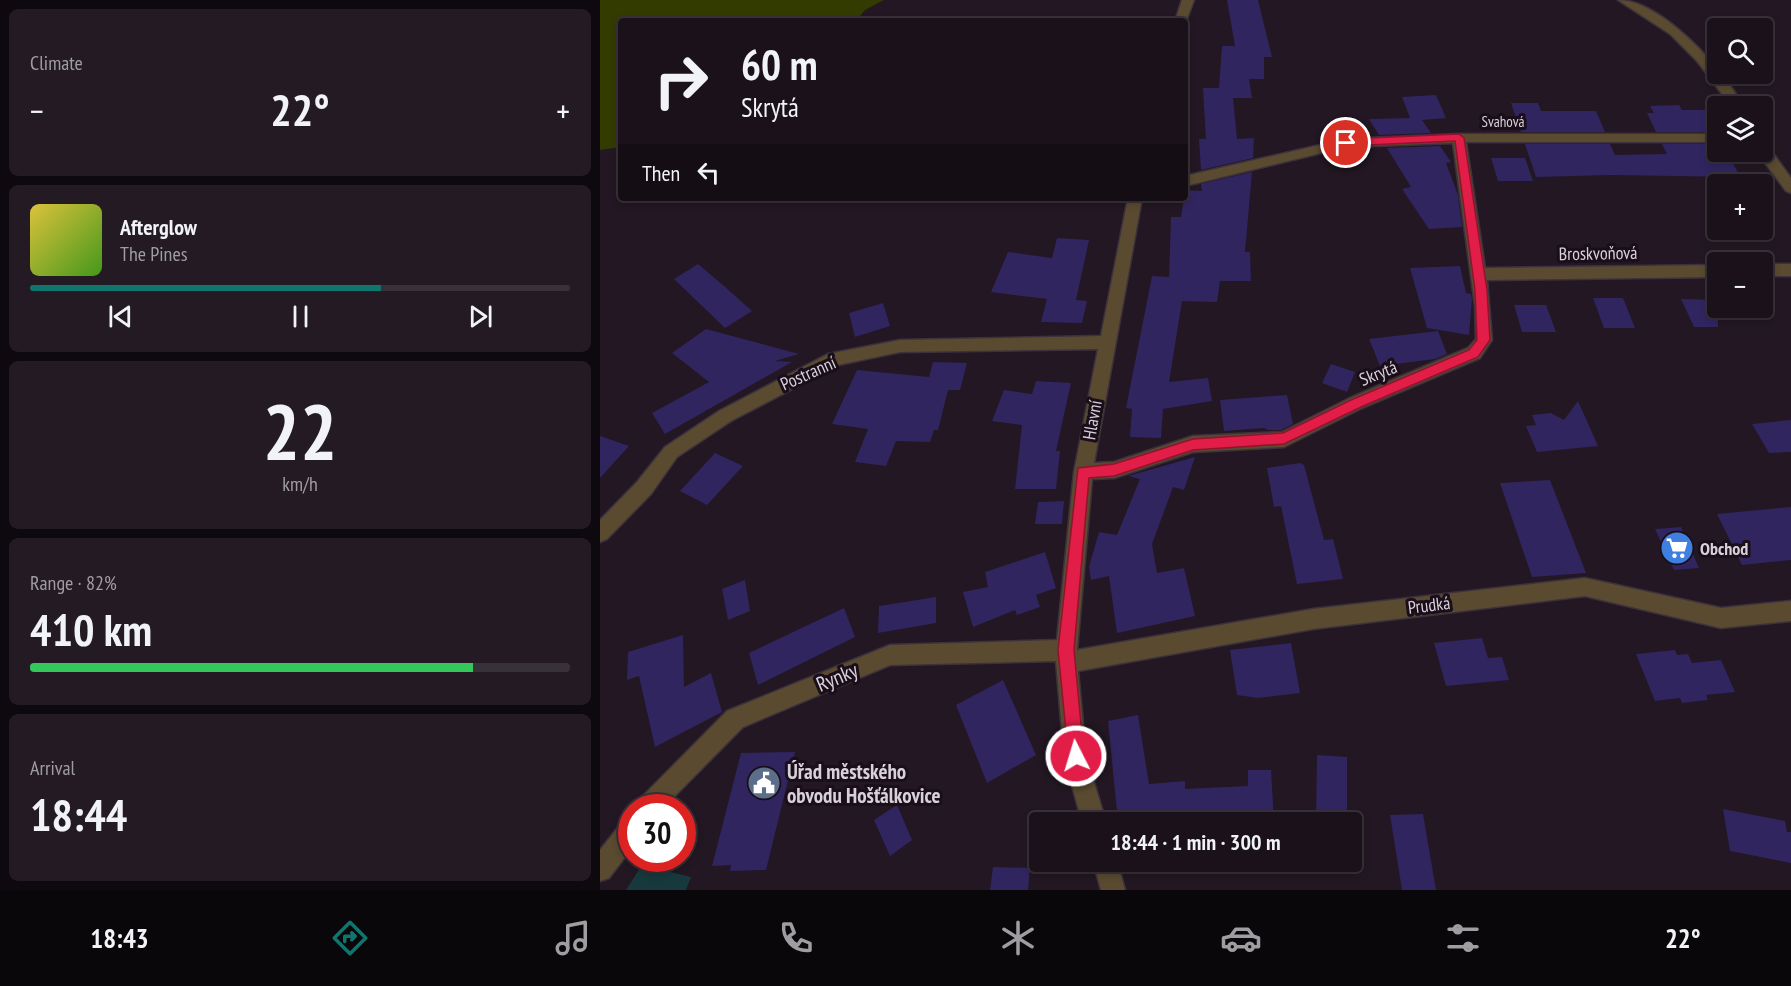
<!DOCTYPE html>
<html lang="en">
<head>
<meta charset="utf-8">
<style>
	body { margin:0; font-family:"PT Sans Narrow",sans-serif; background:#231a23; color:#f1f3f6; height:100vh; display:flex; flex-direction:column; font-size:22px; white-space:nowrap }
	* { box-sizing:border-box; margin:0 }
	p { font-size:20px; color:#9f9da2 }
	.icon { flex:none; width:33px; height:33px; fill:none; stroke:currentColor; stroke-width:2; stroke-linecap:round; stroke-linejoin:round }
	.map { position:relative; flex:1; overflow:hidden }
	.sheet { display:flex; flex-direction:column; gap:9px; padding:9px; background:#0e090e; width:600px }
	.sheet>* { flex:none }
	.hud { position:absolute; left:18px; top:18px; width:570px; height:183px; border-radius:6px; box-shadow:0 3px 9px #0003,0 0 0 2px #383139; background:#1a111a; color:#f1f3f6; overflow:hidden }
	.buttons { position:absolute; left:1107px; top:18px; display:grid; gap:12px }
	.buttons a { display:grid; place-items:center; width:66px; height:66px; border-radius:6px; background:#1a111a; box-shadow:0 3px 9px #0003,0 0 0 2px #383139; font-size:30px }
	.speed { position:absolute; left:18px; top:794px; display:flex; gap:12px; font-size:30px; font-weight:700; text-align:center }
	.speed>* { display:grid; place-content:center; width:78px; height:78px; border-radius:50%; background:#1a111a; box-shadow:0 3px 9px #0003,0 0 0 2px #383139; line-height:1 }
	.speed .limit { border:9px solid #d22; background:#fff; color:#111 }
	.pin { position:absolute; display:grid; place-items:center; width:51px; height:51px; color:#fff; margin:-26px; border:3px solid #fff; border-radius:50%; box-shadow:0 2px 6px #0007 }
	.me { position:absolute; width:66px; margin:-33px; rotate:355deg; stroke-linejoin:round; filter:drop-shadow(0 0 4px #0008) }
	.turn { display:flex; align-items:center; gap:21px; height:126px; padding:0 24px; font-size:27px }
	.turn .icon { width:78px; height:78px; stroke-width:2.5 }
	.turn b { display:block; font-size:42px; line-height:51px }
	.then { display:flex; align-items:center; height:57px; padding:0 24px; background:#0003; gap:12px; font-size:22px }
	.big { font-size:45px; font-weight:700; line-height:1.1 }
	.sheet .tile { flex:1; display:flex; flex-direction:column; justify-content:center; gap:9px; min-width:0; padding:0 21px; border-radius:9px; background:#231a23 }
	.sheet .dial { align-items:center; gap:0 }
	.dial b { font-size:78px; line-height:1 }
	.song { display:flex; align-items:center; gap:18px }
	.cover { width:72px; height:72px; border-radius:9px; background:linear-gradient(135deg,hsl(50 70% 55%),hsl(100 70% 35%)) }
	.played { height:6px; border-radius:3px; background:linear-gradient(90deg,#0f766e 65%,#383139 65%) }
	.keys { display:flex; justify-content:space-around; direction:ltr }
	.heat { display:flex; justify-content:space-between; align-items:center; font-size:33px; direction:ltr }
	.charge { height:9px; border-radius:4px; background:linear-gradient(90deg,#34c759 82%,#383139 0) }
	.trip { position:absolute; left:429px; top:812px; width:333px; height:60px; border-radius:6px; background:#1a111a; box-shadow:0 3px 9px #0003,0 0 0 2px #383139; font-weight:700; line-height:60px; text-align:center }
	.menu { display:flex; height:96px; justify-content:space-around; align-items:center; background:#0a070a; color:#9f9da2 }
	.menu .icon { width:42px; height:42px }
	.menu .on { color:#0f766e }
	.menu b { font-size:27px; color:#f1f3f6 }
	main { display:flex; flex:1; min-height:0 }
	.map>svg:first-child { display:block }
</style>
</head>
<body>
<main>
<section class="sheet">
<div class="tile"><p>Climate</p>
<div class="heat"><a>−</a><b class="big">22°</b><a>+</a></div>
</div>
<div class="tile">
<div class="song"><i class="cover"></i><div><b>Afterglow</b><p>The Pines</p></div></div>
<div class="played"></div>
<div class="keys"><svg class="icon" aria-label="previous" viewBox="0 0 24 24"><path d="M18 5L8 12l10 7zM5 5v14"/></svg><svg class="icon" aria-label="pause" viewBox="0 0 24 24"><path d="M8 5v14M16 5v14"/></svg><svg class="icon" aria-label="next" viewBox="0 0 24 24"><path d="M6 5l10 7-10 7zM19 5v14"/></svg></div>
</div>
<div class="tile dial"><b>22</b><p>km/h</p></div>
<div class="tile"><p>Range · 82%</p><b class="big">410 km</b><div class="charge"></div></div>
<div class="tile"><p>Arrival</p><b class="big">18:44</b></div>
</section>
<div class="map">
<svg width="1191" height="890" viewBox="0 0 1191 890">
	<rect width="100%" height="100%" fill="#221722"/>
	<!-- green -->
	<polygon fill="#333b00" points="0,0 284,0 265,10 256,21 21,21 21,147 0,150"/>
	<!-- water -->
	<polygon fill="#17393d" points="42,865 91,877 86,890 26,890"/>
	<!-- building -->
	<g fill="#30255f">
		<polygon points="627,0 658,0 672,57 664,57 664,79 649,79 652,98 633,98 637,139 654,138 653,158 601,170 599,139 606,139 603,88 619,88 622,46 635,46"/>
		<polygon points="836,95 846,118 822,120 831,133 779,135 769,119 810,118 802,97"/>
		<polygon points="911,103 938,103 941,111 996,111 1005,132 921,132"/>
		<polygon points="1079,105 1082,110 1118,110 1118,132 1056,132 1047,113 1054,113 1050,106"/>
		<polygon points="925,144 1010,144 1015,155 1067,154 1062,144 1118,144 1118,155 1129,155 1140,177 1011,175 936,177"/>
		<polygon points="840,146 851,162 846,163 858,195 862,227 829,229 802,189 811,187 787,148"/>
		<polygon points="891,158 925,158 933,181 898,181"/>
		<polygon points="652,172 645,252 650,252 651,281 620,281 617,302 582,301 569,382 608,378 612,401 563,409 561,438 530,437 532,409 526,408 552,276 569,277 571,217 581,217 585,190 602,191 601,184"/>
		<polygon points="457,238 489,240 476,300 487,301 482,323 441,322 447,299 391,292 408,252 452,258"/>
		<polygon points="98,264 124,286 152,311 125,328 74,279"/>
		<polygon points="860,266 866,293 871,294 872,299 869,335 827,328 810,268"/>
		<polygon points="993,298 1023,298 1035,328 1004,328"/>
		<polygon points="1081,299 1118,300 1118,327 1094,327"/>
		<polygon points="283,303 290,326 255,337 249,313"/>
		<polygon points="914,305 946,305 956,332 922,332"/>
		<polygon points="106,329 199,354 175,361 192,362 65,434 52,413 109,382 72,353"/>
		<polygon points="838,331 847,354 835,359 780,366 769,339"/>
		<polygon points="333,362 367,363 360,390 348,390 338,430 334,430 330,442 296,441 286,466 255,462 268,429 232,424 257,370 329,377"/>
		<polygon points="731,364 755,372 747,392 722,383"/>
		<polygon points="436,381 471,383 456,451 460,451 456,489 415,489 422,425 392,421 404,390 432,394"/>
		<polygon points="687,395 693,424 681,430 668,430 664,428 624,431 620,400"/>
		<polygon points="978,401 998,446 937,452 926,426 936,425 932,415 951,413 964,420"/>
		<polygon points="1191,420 1191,452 1169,453 1152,424"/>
		<polygon points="0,436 29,446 0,478"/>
		<polygon points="115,453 143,466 107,505 80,491"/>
		<polygon points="595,457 584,490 573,487 552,544 557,573 584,568 595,616 517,633 509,576 491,580 489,567 499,532 517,535 540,479 528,476"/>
		<polygon points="700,463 704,465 724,540 733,539 743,579 697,584 681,506 674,507 667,468"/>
		<polygon points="950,480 986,573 932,577 900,483"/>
		<polygon points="464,501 462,524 435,524 438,502"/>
		<polygon points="1191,507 1191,560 1142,565 1117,514"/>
		<polygon points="1081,527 1099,568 1074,570 1055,529"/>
		<polygon points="445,552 456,588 436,595 440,607 417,615 415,610 373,627 363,592 388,587 385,572"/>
		<polygon points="145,580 150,611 128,620 122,589"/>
		<polygon points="336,597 336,623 278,633 279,606"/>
		<polygon points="244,608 255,637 158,685 149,653"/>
		<polygon points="83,635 84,687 111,673 122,712 55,747 39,676 27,680 28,652"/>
		<polygon points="882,638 888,658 902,657 909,680 846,686 834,643"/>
		<polygon points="691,643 700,693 658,698 637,695 630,650"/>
		<polygon points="1075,650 1077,655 1088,654 1092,663 1121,660 1135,692 1106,695 1108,700 1082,703 1080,698 1055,701 1036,654"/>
		<polygon points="403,680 436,755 387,783 356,705"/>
		<polygon points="538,715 549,784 585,781 585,789 648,786 648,770 671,770 674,822 533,822 530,810 517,811 508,721"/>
		<polygon points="195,752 166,870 130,871 131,865 112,866 141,753"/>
		<polygon points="717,755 747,757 747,822 716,822"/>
		<polygon points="297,805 312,840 290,856 274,820"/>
		<polygon points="1123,809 1185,821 1187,832 1191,832 1191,863 1130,851"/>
		<polygon points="823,814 836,890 802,890 790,815"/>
		<polygon points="393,867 430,868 428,890 390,890"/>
	</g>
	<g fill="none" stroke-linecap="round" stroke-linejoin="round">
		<!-- minor casing -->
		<g stroke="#3c313c" stroke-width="3">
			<g id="minor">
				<polygon points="582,0 594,0 585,24 585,21 575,21"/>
				<path d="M1018 0C1062 0 1125 71 1143 106H1131L1097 61 1070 34Z"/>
				<polygon points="859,134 1118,134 1118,142 866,142 885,268 1118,265 1118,277 887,280 892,340 880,358 762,408 684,447 593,452 514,478 492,479 477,650 713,609 985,578 1121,608 1191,601 1191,621 1121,628 985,596 713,629 478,671 486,756 506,822 482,822 464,756 456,661 290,665 143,727 64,807 36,807 40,799 127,711 290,645 457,640 474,472 498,349 300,352 238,365 131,421 77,457 51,494 7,539 0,542 0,520 37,482 65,447 119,411 228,354 300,340 501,336 528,198 542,198 494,463 514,462 593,436 682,432 750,398 868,348 876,339 875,306 853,143 746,147 585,186 585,176 746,139"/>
				<polygon points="1162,144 1167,145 1191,178 1191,193 1186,191 1157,152 1162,152"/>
				<rect x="1162" y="264" width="29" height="12"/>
				<polygon points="32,816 32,848 9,878 0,881 0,850 24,820"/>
				<polygon points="493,861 517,861 525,890 501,890"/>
			</g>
		</g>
		<!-- minor -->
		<use href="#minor" fill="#594a30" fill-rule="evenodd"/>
	</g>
	<!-- route -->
	<polygon fill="#e11d48" stroke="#92132f" stroke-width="1.5" points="859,134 864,138 887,290 890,340 878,357 761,407 684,444 593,450 514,476 489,478 474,650 484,756 482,762 476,765 469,762 458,650 478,468 514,464 593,439 683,433 751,400 869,350 877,340 875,290 855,141 746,146 740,143 746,139"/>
	<!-- icons -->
	<defs>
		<g id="supermarket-disc" transform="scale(1.725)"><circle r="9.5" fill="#3f7fe0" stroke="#190e19"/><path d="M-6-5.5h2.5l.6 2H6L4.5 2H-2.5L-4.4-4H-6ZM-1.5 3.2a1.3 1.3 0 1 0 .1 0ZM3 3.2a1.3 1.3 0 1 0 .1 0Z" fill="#fff"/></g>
		<g id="civic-disc" transform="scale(1.725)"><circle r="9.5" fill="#5c6f8a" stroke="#190e19"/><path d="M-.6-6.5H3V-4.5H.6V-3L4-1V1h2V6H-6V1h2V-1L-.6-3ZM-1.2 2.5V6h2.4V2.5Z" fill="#fff"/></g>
	</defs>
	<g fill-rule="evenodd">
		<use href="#supermarket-disc" x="1077" y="548"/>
		<use href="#civic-disc" x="164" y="783"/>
	</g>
	<g text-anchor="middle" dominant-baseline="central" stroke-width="6" stroke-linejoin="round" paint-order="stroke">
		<!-- far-street labels -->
		<g font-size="15" fill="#d9d1d9" stroke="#190e19">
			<text x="903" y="121">Svahová</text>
		</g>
		<!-- street labels -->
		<g font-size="18" fill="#d9d1d9" stroke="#190e19">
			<text transform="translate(998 253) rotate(-1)">Broskvoňová</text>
			<text transform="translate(208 373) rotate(-24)">Postranní</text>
			<text transform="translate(778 373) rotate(-22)">Skrytá</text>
			<text transform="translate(492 420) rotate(-80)">Hlavní</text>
			<text transform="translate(829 605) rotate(-7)">Prudká</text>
		</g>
		<!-- poi labels -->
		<g font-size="18" font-weight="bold" fill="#d9d1d9" stroke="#190e19" text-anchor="start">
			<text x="1100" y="548">Obchod</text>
		</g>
		<!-- near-street labels -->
		<g font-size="21" fill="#d9d1d9" stroke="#190e19">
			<text transform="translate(237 677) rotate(-23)">Rynky</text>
		</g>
		<!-- near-poi labels -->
		<g font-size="21" font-weight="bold" fill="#d9d1d9" stroke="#190e19" text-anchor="start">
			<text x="187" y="771">Úřad městského<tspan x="187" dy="24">obvodu Hošťálkovice</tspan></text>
		</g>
	</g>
</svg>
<div class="buttons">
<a><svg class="icon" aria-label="search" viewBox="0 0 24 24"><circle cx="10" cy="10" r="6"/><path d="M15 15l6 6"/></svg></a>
<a><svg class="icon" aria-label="layers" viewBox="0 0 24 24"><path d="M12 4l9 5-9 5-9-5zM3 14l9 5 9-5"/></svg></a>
<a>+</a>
<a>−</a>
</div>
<div class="speed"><div class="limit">30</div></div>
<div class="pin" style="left:746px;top:143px;background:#d93025"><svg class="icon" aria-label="arrive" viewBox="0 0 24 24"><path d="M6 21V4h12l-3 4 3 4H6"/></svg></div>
<svg class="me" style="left:476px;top:756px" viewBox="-20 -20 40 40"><circle r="17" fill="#e11d48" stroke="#fff" stroke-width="3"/><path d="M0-11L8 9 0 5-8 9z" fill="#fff"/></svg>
<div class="trip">18:44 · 1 min · 300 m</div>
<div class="hud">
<div class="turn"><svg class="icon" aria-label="right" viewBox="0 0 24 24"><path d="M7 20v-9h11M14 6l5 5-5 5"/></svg><div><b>60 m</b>Skrytá</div></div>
<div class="then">Then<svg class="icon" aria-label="left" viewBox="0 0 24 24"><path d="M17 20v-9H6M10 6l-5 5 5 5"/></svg></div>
</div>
</div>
</main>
<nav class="menu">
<b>18:43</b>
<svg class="icon on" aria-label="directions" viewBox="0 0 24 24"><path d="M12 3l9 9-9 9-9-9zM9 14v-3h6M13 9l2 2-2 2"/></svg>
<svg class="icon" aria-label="music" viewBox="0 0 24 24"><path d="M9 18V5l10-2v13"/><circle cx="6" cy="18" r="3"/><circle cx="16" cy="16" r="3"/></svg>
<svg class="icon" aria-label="phone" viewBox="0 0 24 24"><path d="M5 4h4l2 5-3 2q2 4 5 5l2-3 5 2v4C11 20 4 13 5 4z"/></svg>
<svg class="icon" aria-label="climate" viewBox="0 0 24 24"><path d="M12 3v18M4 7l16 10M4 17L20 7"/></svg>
<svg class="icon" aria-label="car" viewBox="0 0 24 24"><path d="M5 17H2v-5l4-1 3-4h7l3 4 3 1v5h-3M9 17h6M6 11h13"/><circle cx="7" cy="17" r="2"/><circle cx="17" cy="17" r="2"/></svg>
<svg class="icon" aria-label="filters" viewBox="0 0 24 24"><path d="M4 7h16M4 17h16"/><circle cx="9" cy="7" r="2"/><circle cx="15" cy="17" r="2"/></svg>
<b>22°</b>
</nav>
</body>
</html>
